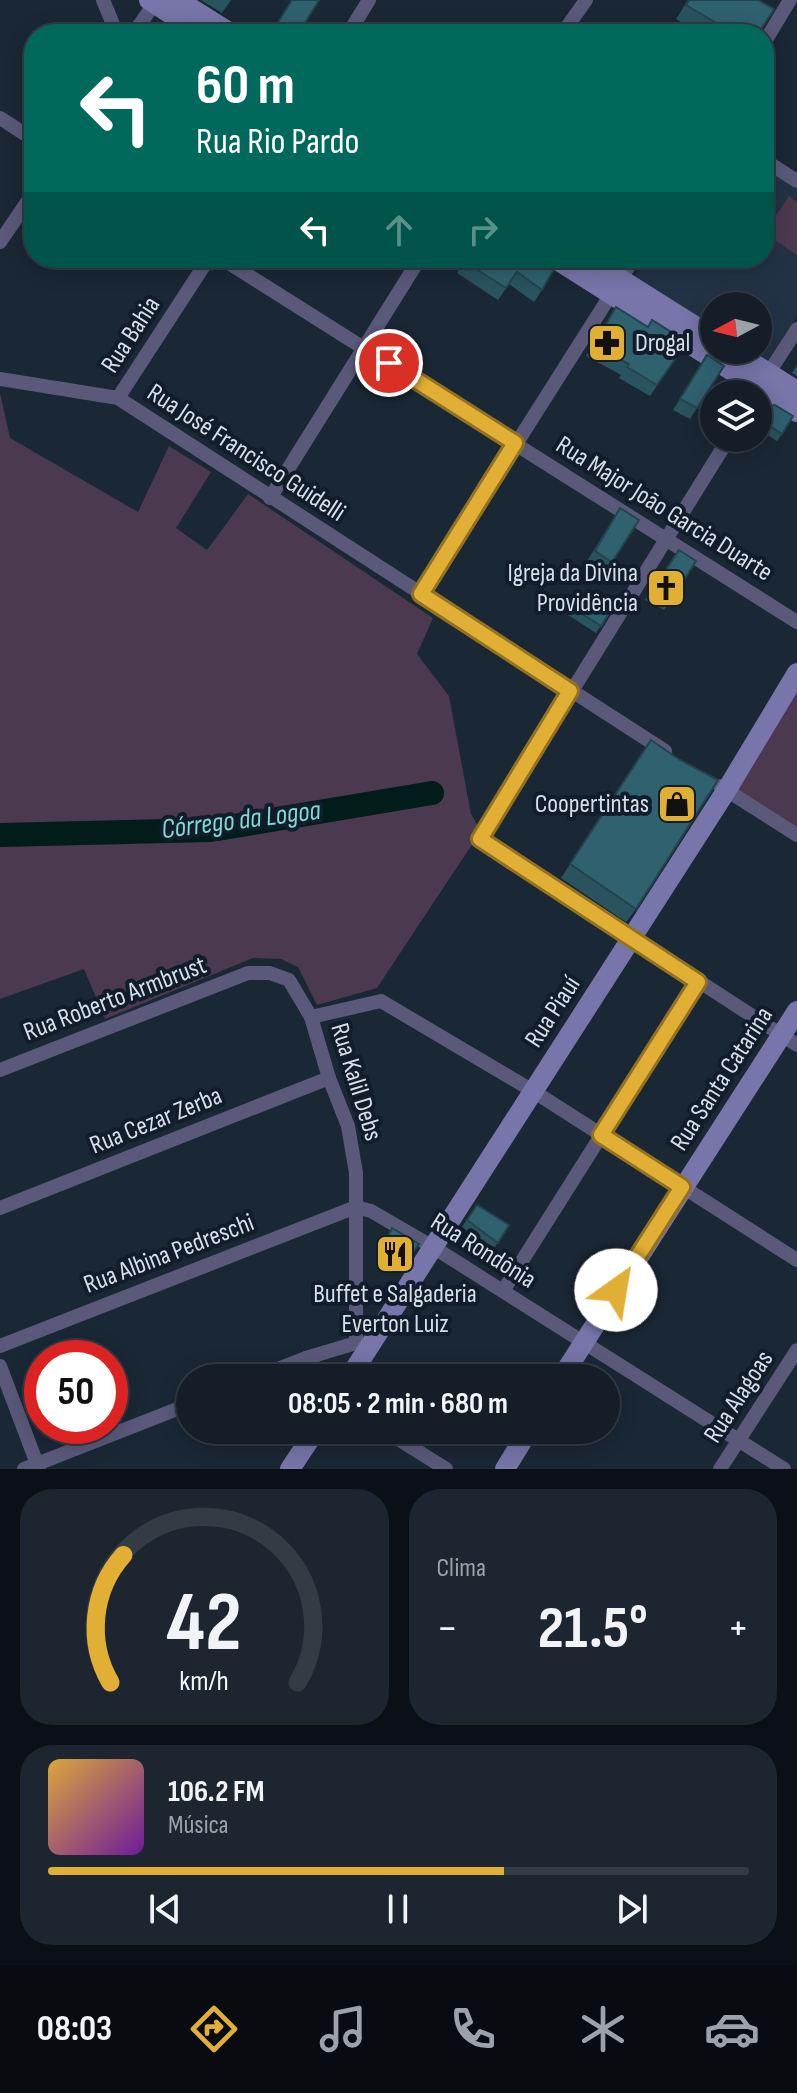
<!DOCTYPE html>
<html lang="pt">
<head>
<meta charset="utf-8">
<style>
	body { margin:0; font-family:"Sofia Sans Condensed",sans-serif; background:#1d2630; color:#f1f3f6; height:100vh; display:flex; flex-direction:column; font-size:30px; white-space:nowrap }
	* { box-sizing:border-box; margin:0 }
	p { font-size:26px; color:#9da2a8 }
	.icon { flex:none; width:44px; height:44px; fill:none; stroke:currentColor; stroke-width:2; stroke-linecap:round; stroke-linejoin:round }
	.map { position:relative; height:1469px; overflow:hidden }
	.side { display:flex; flex-direction:column; gap:20px; padding:20px; background:#0b1016; flex:1 }
	.side>* { flex:none }
	.guide { position:absolute; left:24px; top:24px; width:750px; height:244px; border-radius:32px; box-shadow:0 4px 20px #0003,0 0 0 2px #333b45; background:#00695c; color:#fff; overflow:hidden }
	.needle { width:52px; rotate:263deg }
	.fabs { position:absolute; left:700px; top:292px; display:grid; gap:16px }
	.fabs a { display:grid; place-items:center; width:72px; height:72px; border-radius:50%; background:#141d28; box-shadow:0 4px 20px #0003,0 0 0 2px #333b45; font-size:40px }
	.speed { position:absolute; left:24px; top:1340px; display:flex; gap:16px; font-size:40px; font-weight:700; text-align:center }
	.speed>* { display:grid; place-content:center; width:104px; height:104px; border-radius:50%; background:#141d28; box-shadow:0 4px 20px #0003,0 0 0 2px #333b45; line-height:1 }
	.speed .limit { border:12px solid #d22; background:#fff; color:#111 }
	.pin { position:absolute; display:grid; place-items:center; width:68px; height:68px; color:#fff; margin:-34px; border:4px solid #fff; border-radius:50%; box-shadow:0 2px 8px #0007 }
	.me { position:absolute; width:88px; margin:-44px; rotate:32deg; stroke-linejoin:round; filter:drop-shadow(0 0 6px #0008) }
	.turn { display:flex; align-items:center; gap:28px; height:168px; padding:0 40px; font-size:36px }
	.turn .icon { width:104px; height:104px; stroke-width:2.5 }
	.turn b { display:block; font-size:56px; line-height:68px }
	.lanes { display:flex; align-items:center; height:76px; padding:0 40px; background:#0003; justify-content:center; gap:40px; direction:ltr }
	.lanes .off { opacity:.35 }
	.big { font-size:60px; font-weight:700; line-height:1.1 }
	.side .widget { flex:1; display:flex; flex-direction:column; justify-content:center; gap:12px; min-width:0; padding:0 28px; border-radius:32px; background:#1d2630 }
	.side .dial { align-items:center; gap:0 }
	.dial svg { height:208px; overflow:visible; fill:none; stroke:#333b45; stroke-width:7; stroke-linecap:round; text-anchor:middle }
	.dial text { fill:#f1f3f6; stroke:none }
	.song { display:flex; align-items:center; gap:24px }
	.cover { width:96px; height:96px; border-radius:12px; background:linear-gradient(135deg,hsl(40 70% 55%),hsl(280 70% 35%)) }
	.played { height:8px; border-radius:4px; background:linear-gradient(90deg,#e1af34 65%,#333b45 65%) }
	.keys { display:flex; justify-content:space-around; direction:ltr }
	.heat { display:flex; justify-content:space-between; align-items:center; font-size:44px; direction:ltr }
	.side .tiles { flex:1; display:grid; gap:20px; grid-template-columns:1fr 1fr }
	.widget:last-child { grid-column:span 2 }
	.trip { position:absolute; left:176px; top:1364px; width:444px; height:80px; border-radius:40px; background:#141d28; box-shadow:0 4px 20px #0003,0 0 0 2px #333b45; font-weight:700; line-height:80px; text-align:center }
	.tabs { display:flex; height:128px; justify-content:space-around; align-items:center; background:#080c10; color:#9da2a8 }
	.tabs .icon { width:56px; height:56px }
	.tabs .selected { color:#e1af34 }
	.tabs b { font-size:36px; color:#f1f3f6 }
	.map>svg:first-child { display:block }
</style>
</head>
<body>
<div class="map">
<svg width="797" height="1469" viewBox="0 0 797 1469">
	<rect width="100%" height="100%" fill="#1a2735"/>
	<!-- built -->
	<polygon fill="#223245" points="764,168 797,189 797,316 768,360 751,350 758,350 758,306 714,306 714,327 634,278 646,258 764,258"/>
	<!-- green -->
	<g fill="#4b3950">
		<polygon points="789,196 797,202 797,255 764,233"/>
		<polygon points="0,393 10,438 138,512 169,446 211,472 176,528 207,550 248,494 433,618 417,654 449,696 471,814 481,831 377,988 317,1005 298,967 281,959 253,958 105,1019 84,969 0,999"/>
		<polygon points="797,673 797,835 726,791"/>
	</g>
	<g fill="none" stroke-linecap="round" stroke-linejoin="round">
		<!-- river -->
		<polyline stroke="#011c19" stroke-width="24" points="0,835 211,830 432,793"/>
		<!-- minor -->
		<g stroke="#5a597a" stroke-width="14">
			<polyline points="103,0 117,34"/>
			<polyline points="133,34 157,0"/>
			<polyline points="348,34 369,0"/>
			<polyline points="562,34 586,0"/>
			<polyline points="764,43 790,0"/>
			<polyline points="0,118 34,140"/>
			<polyline points="764,160 797,181"/>
			<polyline points="0,242 34,192"/>
			<polyline points="221,258 797,622"/>
			<polyline points="0,379 118,398 665,751"/>
			<polyline points="764,380 797,329"/>
			<polyline points="118,398 209,258"/>
			<polyline points="729,438 480,839 797,1045"/>
			<polyline points="270,498 420,258"/>
			<polyline points="421,594 634,258"/>
			<polyline points="720,786 797,835"/>
			<polyline points="311,1017 381,1001 533,1091 797,1260"/>
			<polyline points="0,1070 248,973 270,973 289,980 311,1017 329,1078 348,1126 356,1173 356,1343"/>
			<polyline points="0,1208 329,1078"/>
			<polyline points="503,1291 698,982"/>
			<polyline points="0,1346 356,1207 371,1211 433,1247 784,1469"/>
			<polyline points="306,1358 326,1378"/>
			<polyline points="0,1366 39,1469"/>
			<polyline points="255,1378 306,1358 356,1343 363,1348"/>
			<polyline points="384,1430 446,1469"/>
			<polyline points="24,1469 190,1404"/>
			<polyline points="720,1469 797,1350"/>
		</g>
		<!-- secondary -->
		<g stroke="#7775a9" stroke-width="20">
			<polyline points="149,0 202,34"/>
			<polyline points="178,0 232,34"/>
			<polyline points="554,258 797,412"/>
			<polyline points="587,258 714,338"/>
			<polyline points="732,350 797,391"/>
			<polyline points="349,1378 726,791 797,673"/>
			<polyline points="561,1378 797,1011"/>
			<polyline points="290,1469 316,1430"/>
			<polyline points="505,1469 529,1430"/>
		</g>
	</g>
	<!-- wall -->
	<g fill="#29535f">
		<polygon points="201,0 231,0 222,13"/>
		<polygon points="688,0 758,34 700,34 676,19"/>
		<polygon points="34,220 34,240 27,236"/>
		<polygon points="466,258 548,258 542,290 534,302 509,284 498,300 457,273"/>
		<polygon points="616,307 647,327 652,320 687,342 650,396 619,378 621,375 586,356"/>
		<polygon points="707,355 697,408 690,419 673,410"/>
		<polygon points="797,365 797,376 792,373"/>
		<polygon points="766,406 782,434 777,441 758,429 758,419"/>
		<polygon points="620,508 639,520 604,572 587,561"/>
		<polygon points="679,550 674,596 664,610 645,600"/>
		<polygon points="582,594 610,612 596,633 568,615"/>
		<polygon points="642,754 636,909 626,922 561,878"/>
		<polygon points="477,1205 509,1225 493,1250 462,1227"/>
		<polygon points="392,1228 419,1244 399,1272 376,1257"/>
	</g>
	<!-- building -->
	<g fill="#30616f" stroke="#22444e" stroke-width="2">
		<polygon points="292,0 319,0 298,34 276,34 272,32"/>
		<polygon points="689,0 758,0 774,9 758,34 735,34 686,5"/>
		<polygon points="186,28 196,34 182,34"/>
		<polygon points="467,258 548,258 557,264 542,290 517,272 506,288 465,262"/>
		<polygon points="616,307 648,327 652,320 687,342 657,385 627,367 629,364 594,345"/>
		<polygon points="707,355 724,366 697,408 680,399"/>
		<polygon points="775,405 793,416 782,434 759,419 766,406"/>
		<polygon points="620,508 639,520 612,562 595,551"/>
		<polygon points="679,550 696,561 674,596 655,586"/>
		<polygon points="582,594 610,612 601,626 573,608"/>
		<polygon points="651,740 680,760 718,780 636,909 570,864"/>
		<polygon points="477,1205 509,1225 498,1243 467,1220"/>
		<polygon points="392,1228 419,1244 404,1265 381,1250"/>
	</g>
	<g fill="none" stroke-linecap="round" stroke-linejoin="round">
		<!-- route casing -->
		<g stroke="#927222" stroke-width="20">
			<polyline id="route" points="389,363 515,443 421,594 570,691 480,839 698,982 601,1135 682,1187 616,1290"/>
		</g>
		<!-- route -->
		<use href="#route" stroke="#e1af34" stroke-width="14"/>
	</g>
	<!-- icons -->
	<defs>
		<g id="pharmacy-square" transform="scale(2)"><rect x="-9" y="-9" width="18" height="18" rx="4" fill="#e1af34" stroke="#111d2b"/><path d="M-2-6h4v4h4v4h-4v4h-4v-4h-4v-4h4Z" fill="#111"/></g>
		<g id="church-square" transform="scale(2)"><rect x="-9" y="-9" width="18" height="18" rx="4" fill="#e1af34" stroke="#111d2b"/><path d="M-1.2-6h2.4v3.5h3.3v2.4h-3.3V6h-2.4V-.1h-3.3v-2.4h3.3Z" fill="#111"/></g>
		<g id="shop-square" transform="scale(2)"><rect x="-9" y="-9" width="18" height="18" rx="4" fill="#e1af34" stroke="#111d2b"/><path d="M-5-2.5h2.3a2.7 3.5 0 0 1 5.4 0H5L5.5 6h-11ZM-1.5-2.5h3a1.5 2.3 0 0 0-3 0Z" fill="#111"/></g>
		<g id="restaurant-square" transform="scale(2)"><rect x="-9" y="-9" width="18" height="18" rx="4" fill="#e1af34" stroke="#111d2b"/><path d="M-5-6h1v4h1v-4h1v4h1v-4h1v5L-1.5 .5V6h-2V.5L-5-1ZM5-6V6H3V1.5H1.5Q1.5-4 5-6Z" fill="#111"/></g>
	</defs>
	<g fill-rule="evenodd">
		<use href="#pharmacy-square" x="607" y="343"/>
		<use href="#church-square" x="666" y="588"/>
		<use href="#shop-square" x="677" y="804"/>
		<use href="#restaurant-square" x="395" y="1254"/>
	</g>
	<g text-anchor="middle" dominant-baseline="central" stroke-width="8" stroke-linejoin="round" paint-order="stroke">
		<!-- street labels -->
		<g font-size="26" fill="#d6dee8" stroke="#111d2b">
			<text transform="translate(131 335) rotate(-57)">Rua Bahia</text>
			<text transform="translate(246 453) rotate(33)">Rua José Francisco Guidelli</text>
			<text transform="translate(664 509) rotate(32)">Rua Major João Garcia Duarte</text>
			<text transform="translate(115 999) rotate(-21)">Rua Roberto Armbrust</text>
			<text transform="translate(553 1012) rotate(-57)">Rua Piauí</text>
			<text transform="translate(722 1079) rotate(-57)">Rua Santa Catarina</text>
			<text transform="translate(356 1082) rotate(73)">Rua Kalil Debs</text>
			<text transform="translate(156 1121) rotate(-22)">Rua Cezar Zerba</text>
			<text transform="translate(483 1251) rotate(32)">Rua Rondônia</text>
			<text transform="translate(169 1254) rotate(-21)">Rua Albina Pedreschi</text>
			<text transform="translate(739 1397) rotate(-57)">Rua Alagoas</text>
		</g>
		<!-- poi labels -->
		<g font-size="26" fill="#d6dee8" stroke="#111d2b" text-anchor="end">
			<text x="635" y="343" text-anchor="start">Drogal</text>
			<text x="638" y="573">Igreja da Divina<tspan x="638" dy="30">Providência</tspan></text>
			<text x="649" y="804">Coopertintas</text>
			<text x="395" y="1294" text-anchor="middle">Buffet e Salgaderia<tspan x="395" dy="30">Everton Luiz</tspan></text>
		</g>
		<!-- water labels -->
		<g font-size="28" font-style="italic" fill="#80d9ce" stroke="#111d2b">
			<text transform="translate(241 820) rotate(-7)">Córrego da Logoa</text>
		</g>
	</g>
</svg>
<div class="fabs">
<a><svg class="needle" viewBox="-14 -14 28 28"><path d="M0-13l5 13h-10z" fill="#e53935"/><path d="M0 13l5-13h-10z" fill="#9da2a8"/></svg></a>
<a><svg class="icon" aria-label="layers" viewBox="0 0 24 24"><path d="M12 4l9 5-9 5-9-5zM3 14l9 5 9-5"/></svg></a>
</div>
<div class="speed"><div class="limit">50</div></div>
<div class="pin" style="left:389px;top:363px;background:#d93025"><svg class="icon" aria-label="arrive" viewBox="0 0 24 24"><path d="M6 21V4h12l-3 4 3 4H6"/></svg></div>
<svg class="me" style="left:616px;top:1290px" viewBox="-20 -20 40 40"><circle r="19" fill="#fff"/><path d="M0-13L10 11 0 6-10 11z" fill="#e1af34"/></svg>
<div class="trip">08:05 · 2 min · 680 m</div>
<div class="guide">
<div class="turn"><svg class="icon" aria-label="left" viewBox="0 0 24 24"><path d="M17 20v-9H6M10 6l-5 5 5 5"/></svg><div><b>60 m</b>Rua Rio Pardo</div></div>
<div class="lanes"><svg class="icon" aria-label="left" viewBox="0 0 24 24"><path d="M17 20v-9H6M10 6l-5 5 5 5"/></svg><svg class="icon off" aria-label="ahead" viewBox="0 0 24 24"><path d="M12 20V5M6 11l6-6 6 6"/></svg><svg class="icon off" aria-label="right" viewBox="0 0 24 24"><path d="M7 20v-9h11M14 6l5 5-5 5"/></svg></div>
</div>
</div>
<section class="side">
<div class="tiles">
<div class="widget dial"><svg viewBox="0 0 100 80">
<path d="M14 69A42 42 0 1 1 86 69"/>
<path d="M14 69A42 42 0 0 1 19 20" stroke="#e1af34"/>
<text x="50" y="56" font-size="32" font-weight="700">42</text>
<text x="50" y="72" font-size="11">km/h</text>
</svg></div>
<div class="widget"><p>Clima</p>
<div class="heat"><a>−</a><b class="big">21.5°</b><a>+</a></div>
</div>
<div class="widget">
<div class="song"><i class="cover"></i><div><b>106.2 FM</b><p>Música</p></div></div>
<div class="played"></div>
<div class="keys"><svg class="icon" aria-label="previous" viewBox="0 0 24 24"><path d="M18 5L8 12l10 7zM5 5v14"/></svg><svg class="icon" aria-label="pause" viewBox="0 0 24 24"><path d="M8 5v14M16 5v14"/></svg><svg class="icon" aria-label="next" viewBox="0 0 24 24"><path d="M6 5l10 7-10 7zM19 5v14"/></svg></div>
</div>
</div>
</section>
<nav class="tabs">
<b>08:03</b>
<svg class="icon selected" aria-label="directions" viewBox="0 0 24 24"><path d="M12 3l9 9-9 9-9-9zM9 14v-3h6M13 9l2 2-2 2"/></svg>
<svg class="icon" aria-label="music" viewBox="0 0 24 24"><path d="M9 18V5l10-2v13"/><circle cx="6" cy="18" r="3"/><circle cx="16" cy="16" r="3"/></svg>
<svg class="icon" aria-label="phone" viewBox="0 0 24 24"><path d="M5 4h4l2 5-3 2q2 4 5 5l2-3 5 2v4C11 20 4 13 5 4z"/></svg>
<svg class="icon" aria-label="climate" viewBox="0 0 24 24"><path d="M12 3v18M4 7l16 10M4 17L20 7"/></svg>
<svg class="icon" aria-label="car" viewBox="0 0 24 24"><path d="M5 17H2v-5l4-1 3-4h7l3 4 3 1v5h-3M9 17h6M6 11h13"/><circle cx="7" cy="17" r="2"/><circle cx="17" cy="17" r="2"/></svg>
</nav>
</body>
</html>
